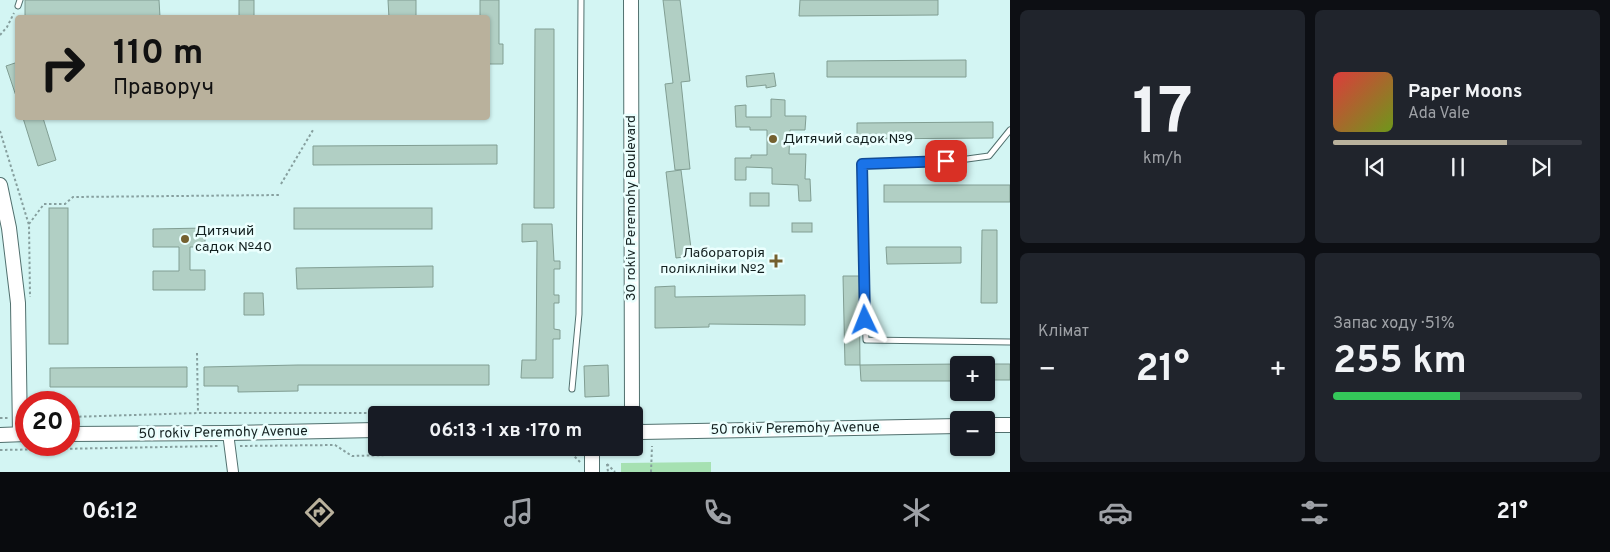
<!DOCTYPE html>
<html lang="uk">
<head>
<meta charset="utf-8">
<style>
	body { margin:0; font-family:Overpass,sans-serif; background:#20242c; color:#f1f3f6; height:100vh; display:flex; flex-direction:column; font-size:19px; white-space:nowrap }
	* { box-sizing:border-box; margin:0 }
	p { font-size:16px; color:#9ea1a6 }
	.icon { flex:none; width:28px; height:28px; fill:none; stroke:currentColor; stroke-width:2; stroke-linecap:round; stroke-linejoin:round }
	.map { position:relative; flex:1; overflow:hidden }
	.side { display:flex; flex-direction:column; gap:10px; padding:10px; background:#0d0f14; width:600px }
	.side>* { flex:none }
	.top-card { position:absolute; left:15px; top:15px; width:475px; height:105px; border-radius:5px; box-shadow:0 1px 4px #0004; background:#b9b19c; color:#111; overflow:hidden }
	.tools { position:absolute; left:950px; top:356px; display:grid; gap:10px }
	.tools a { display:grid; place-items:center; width:45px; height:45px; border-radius:5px; background:#171b24; box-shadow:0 1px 4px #0004; font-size:25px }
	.speed { position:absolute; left:15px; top:391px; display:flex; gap:10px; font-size:25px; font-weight:700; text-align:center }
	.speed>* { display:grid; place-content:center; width:65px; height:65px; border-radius:50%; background:#171b24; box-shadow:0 1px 4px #0004; line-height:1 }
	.speed .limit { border:8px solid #d22; background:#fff; color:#111 }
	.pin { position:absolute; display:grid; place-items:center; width:42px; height:42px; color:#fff; margin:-21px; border-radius:10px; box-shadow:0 2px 8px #0006 }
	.me { position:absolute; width:55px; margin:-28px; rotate:358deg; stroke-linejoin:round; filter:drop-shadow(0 0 4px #0008) }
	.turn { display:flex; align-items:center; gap:18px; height:105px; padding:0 15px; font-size:22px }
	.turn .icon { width:65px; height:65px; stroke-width:2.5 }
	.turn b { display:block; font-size:35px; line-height:42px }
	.big { font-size:38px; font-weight:700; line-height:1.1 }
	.side .card { flex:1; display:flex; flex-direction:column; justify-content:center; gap:8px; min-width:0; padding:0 18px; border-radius:8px; background:#20242c }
	.side .dial { align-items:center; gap:0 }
	.dial b { font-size:65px; line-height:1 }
	.song { display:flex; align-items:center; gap:15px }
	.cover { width:60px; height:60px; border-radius:8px; background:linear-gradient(135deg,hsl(0 70% 55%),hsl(80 70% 35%)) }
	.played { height:5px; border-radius:2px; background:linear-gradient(90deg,#b9b19c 70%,#363941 70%) }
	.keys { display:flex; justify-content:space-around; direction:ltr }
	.heat { display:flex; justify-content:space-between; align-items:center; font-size:28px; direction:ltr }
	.charge { height:8px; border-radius:4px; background:linear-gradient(90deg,#34c759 51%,#363941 0) }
	.side .tiles { flex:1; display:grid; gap:10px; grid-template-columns:repeat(2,1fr) }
	.trip { position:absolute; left:368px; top:406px; width:275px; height:50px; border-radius:5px; background:#171b24; box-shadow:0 1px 4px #0004; font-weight:700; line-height:50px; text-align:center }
	.dock { display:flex; height:80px; justify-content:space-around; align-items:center; background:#090b0e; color:#9ea1a6 }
	.dock .icon { width:35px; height:35px }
	.dock .selected { color:#b9b19c }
	.dock b { font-size:22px; color:#f1f3f6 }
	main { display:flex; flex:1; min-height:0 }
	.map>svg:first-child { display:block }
</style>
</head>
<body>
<main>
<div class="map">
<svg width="1010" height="472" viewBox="0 0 1010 472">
	<rect width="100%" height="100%" fill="#d3f5f3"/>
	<!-- green -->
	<polygon fill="#a6e1b2" points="711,462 711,472 621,472 621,463"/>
	<!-- building -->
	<g fill="#b1cfc4" stroke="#819e93">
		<polygon points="25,0 159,0 160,17 25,18"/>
		<rect x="239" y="0" width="15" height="18"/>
		<polygon points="388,0 416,0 416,18 389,18"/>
		<polygon points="480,0 499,0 499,44 503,44 503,64 488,64 488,18 480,18"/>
		<polygon points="663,0 680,0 690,81 681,82 690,169 675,170 665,84 673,83"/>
		<polygon points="800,0 938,0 938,15 799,16"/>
		<polygon points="535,29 554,29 554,208 534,208"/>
		<polygon points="966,60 966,77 827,77 827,61"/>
		<polygon points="18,62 18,95 16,96 6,66"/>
		<polygon points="774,73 776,86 766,88 766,85 747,87 746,76"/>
		<polygon points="771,99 785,100 785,116 806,116 805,130 790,130 789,154 806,154 805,179 810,179 811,201 799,201 798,185 772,184 772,168 746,167 746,180 735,180 735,158 751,158 751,155 767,155 767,130 750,130 750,127 736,127 735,106 746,105 746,117 771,117"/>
		<polygon points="23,118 43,118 56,160 38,166"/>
		<polygon points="993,122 993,138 857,139 857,123"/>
		<polygon points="497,145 497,164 313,165 313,146"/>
		<polygon points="681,170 692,256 676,258 666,172"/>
		<rect x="884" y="185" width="126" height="17"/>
		<rect x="750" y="193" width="19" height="13"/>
		<rect x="49" y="208" width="19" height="136"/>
		<rect x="294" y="208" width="138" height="21"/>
		<rect x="792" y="223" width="20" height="9"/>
		<polygon points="522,224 552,224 554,261 560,261 560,269 554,269 554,295 559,295 559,303 554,303 554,329 560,330 560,339 553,339 553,378 521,378 522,360 536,360 537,241 522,242"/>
		<polygon points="205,228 205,247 190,247 190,270 205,270 205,290 153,290 153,271 179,271 179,247 153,247 153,229"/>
		<polygon points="982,230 997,230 997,303 981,303"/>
		<polygon points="886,247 961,247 961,263 887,264"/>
		<polygon points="433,266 433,287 297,289 296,268"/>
		<polygon points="843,276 859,276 860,365 845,365"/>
		<polygon points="675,286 675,297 805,295 805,325 709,324 709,327 655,328 655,287"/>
		<polygon points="244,293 263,293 264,315 244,315"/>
		<polygon points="959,364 959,381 861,381 860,365"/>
		<rect x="986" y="364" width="24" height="16"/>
		<polygon points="298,365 489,365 489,385 298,385 298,391 238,392 238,386 204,386 204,367"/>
		<polygon points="608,365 609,396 585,397 584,366"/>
		<polygon points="187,367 187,387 50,387 50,368"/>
	</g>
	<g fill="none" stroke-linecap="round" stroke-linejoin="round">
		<!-- lane casing -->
		<g stroke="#51706e" stroke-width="7">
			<g id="lane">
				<polyline points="18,6 20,0"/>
				<polyline points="1010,130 989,156 967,159 862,164 863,262 866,340 1010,342"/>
				<polyline points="572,389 579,314 581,0"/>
			</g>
		</g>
		<!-- street casing -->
		<g stroke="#51706e" stroke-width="12">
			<polyline id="street" points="228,433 233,472"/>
		</g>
		<!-- secondary casing -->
		<g stroke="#51706e" stroke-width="16">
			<g id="secondary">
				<polyline points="631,0 632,415"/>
				<polyline points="0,185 9,228 18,303 20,434"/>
				<polyline points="986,425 1010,425"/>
				<polyline points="634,427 641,432 959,426"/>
				<polyline points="69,434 228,433 376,430"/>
				<polyline points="0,435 26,434"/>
				<polyline points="592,448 592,472"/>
			</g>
		</g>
		<!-- path -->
		<g stroke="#869f9e" stroke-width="2" stroke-dasharray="2.5 2.5" stroke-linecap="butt">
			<polyline points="0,35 7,27 14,13"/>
			<polyline points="0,131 29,225 30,297"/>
			<polyline points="281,184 313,130"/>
			<polyline points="29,224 44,204 65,204 73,197 281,195"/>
			<polyline points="197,353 198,413"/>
			<polyline points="69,417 198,413 500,413 572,410"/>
			<polyline points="0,418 9,418"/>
			<polyline points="240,446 335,445 352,456 563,450 573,455 580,462"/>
			<polyline points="0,450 220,446"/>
			<polyline points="607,464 615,472"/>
			<polyline points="607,464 608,472"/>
			<polyline points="651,472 652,446"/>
		</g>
		<!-- lane -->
		<use href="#lane" stroke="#fff" stroke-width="5"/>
		<!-- street -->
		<use href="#street" stroke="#fff" stroke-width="10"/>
		<!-- secondary -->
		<use href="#secondary" stroke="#fff" stroke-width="14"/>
	</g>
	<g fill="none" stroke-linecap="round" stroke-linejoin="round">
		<!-- route casing -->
		<g stroke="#114b97" stroke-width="12">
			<polyline id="route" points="865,320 862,164 946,161"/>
		</g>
		<!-- route -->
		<use href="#route" stroke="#1a73e8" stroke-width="9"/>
	</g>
	<!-- markers -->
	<g fill="#74602f" stroke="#ebfffe" stroke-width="2">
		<circle cx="773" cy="139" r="5"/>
		<circle cx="185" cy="239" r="5"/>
		<path d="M773.5 253.5h5v5h5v5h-5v5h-5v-5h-5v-5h5z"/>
	</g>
	<g text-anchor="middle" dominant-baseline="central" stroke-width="5" stroke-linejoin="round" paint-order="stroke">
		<!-- poi labels -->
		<g font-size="14" fill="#142120" stroke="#ebfffe" text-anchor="start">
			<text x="783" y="139">Дитячий садок №9</text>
			<text x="195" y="231">Дитячий<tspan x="195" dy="16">садок №40</tspan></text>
			<text x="765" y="253" text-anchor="end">Лабораторія<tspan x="765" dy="16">поліклініки №2</tspan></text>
		</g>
		<!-- street labels -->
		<g font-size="14" fill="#142120" stroke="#ebfffe">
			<text transform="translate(631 208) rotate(-90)">30 rokiv Peremohy Boulevard</text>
			<text transform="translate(795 429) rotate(-1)">50 rokiv Peremohy Avenue</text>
			<text transform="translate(223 433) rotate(-1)">50 rokiv Peremohy Avenue</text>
		</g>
	</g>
</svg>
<div class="tools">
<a>+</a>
<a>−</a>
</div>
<div class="speed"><div class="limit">20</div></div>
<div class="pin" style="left:946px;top:161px;background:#d93025"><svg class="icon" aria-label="arrive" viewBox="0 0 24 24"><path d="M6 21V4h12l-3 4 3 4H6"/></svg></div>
<svg class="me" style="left:865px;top:320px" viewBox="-20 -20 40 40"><path d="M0-17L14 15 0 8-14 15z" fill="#1a73e8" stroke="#fff" stroke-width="4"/></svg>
<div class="trip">06:13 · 1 хв · 170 m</div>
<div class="top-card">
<div class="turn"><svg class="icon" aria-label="right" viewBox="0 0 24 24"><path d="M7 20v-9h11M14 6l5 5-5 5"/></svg><div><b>110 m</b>Праворуч</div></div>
</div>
</div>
<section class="side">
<div class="tiles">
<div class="card dial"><b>17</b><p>km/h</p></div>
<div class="card">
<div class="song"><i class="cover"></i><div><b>Paper Moons</b><p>Ada Vale</p></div></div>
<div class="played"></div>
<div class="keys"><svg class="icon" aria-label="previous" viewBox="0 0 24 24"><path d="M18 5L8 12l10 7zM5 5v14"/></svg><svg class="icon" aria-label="pause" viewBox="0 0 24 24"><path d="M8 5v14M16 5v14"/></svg><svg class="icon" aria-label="next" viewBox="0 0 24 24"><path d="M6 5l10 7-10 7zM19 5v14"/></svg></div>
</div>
<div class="card"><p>Клімат</p>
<div class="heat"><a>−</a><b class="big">21°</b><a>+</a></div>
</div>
<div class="card"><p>Запас ходу · 51%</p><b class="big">255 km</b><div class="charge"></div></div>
</div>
</section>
</main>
<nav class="dock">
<b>06:12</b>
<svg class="icon selected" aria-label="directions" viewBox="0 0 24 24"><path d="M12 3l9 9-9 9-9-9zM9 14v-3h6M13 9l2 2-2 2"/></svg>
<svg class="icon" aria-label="music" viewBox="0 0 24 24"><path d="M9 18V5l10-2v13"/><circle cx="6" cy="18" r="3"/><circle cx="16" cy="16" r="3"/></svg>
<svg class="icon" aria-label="phone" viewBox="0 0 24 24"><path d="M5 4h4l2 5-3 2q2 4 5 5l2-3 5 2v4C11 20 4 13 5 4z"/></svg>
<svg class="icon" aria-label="climate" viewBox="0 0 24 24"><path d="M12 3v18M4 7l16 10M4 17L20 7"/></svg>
<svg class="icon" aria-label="car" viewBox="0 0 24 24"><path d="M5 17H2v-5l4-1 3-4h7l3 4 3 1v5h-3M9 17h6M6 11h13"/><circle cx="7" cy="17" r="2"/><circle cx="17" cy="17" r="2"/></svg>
<svg class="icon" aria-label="filters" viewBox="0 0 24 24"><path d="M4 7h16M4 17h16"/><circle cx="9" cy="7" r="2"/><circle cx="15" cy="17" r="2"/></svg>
<b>21°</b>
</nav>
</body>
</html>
